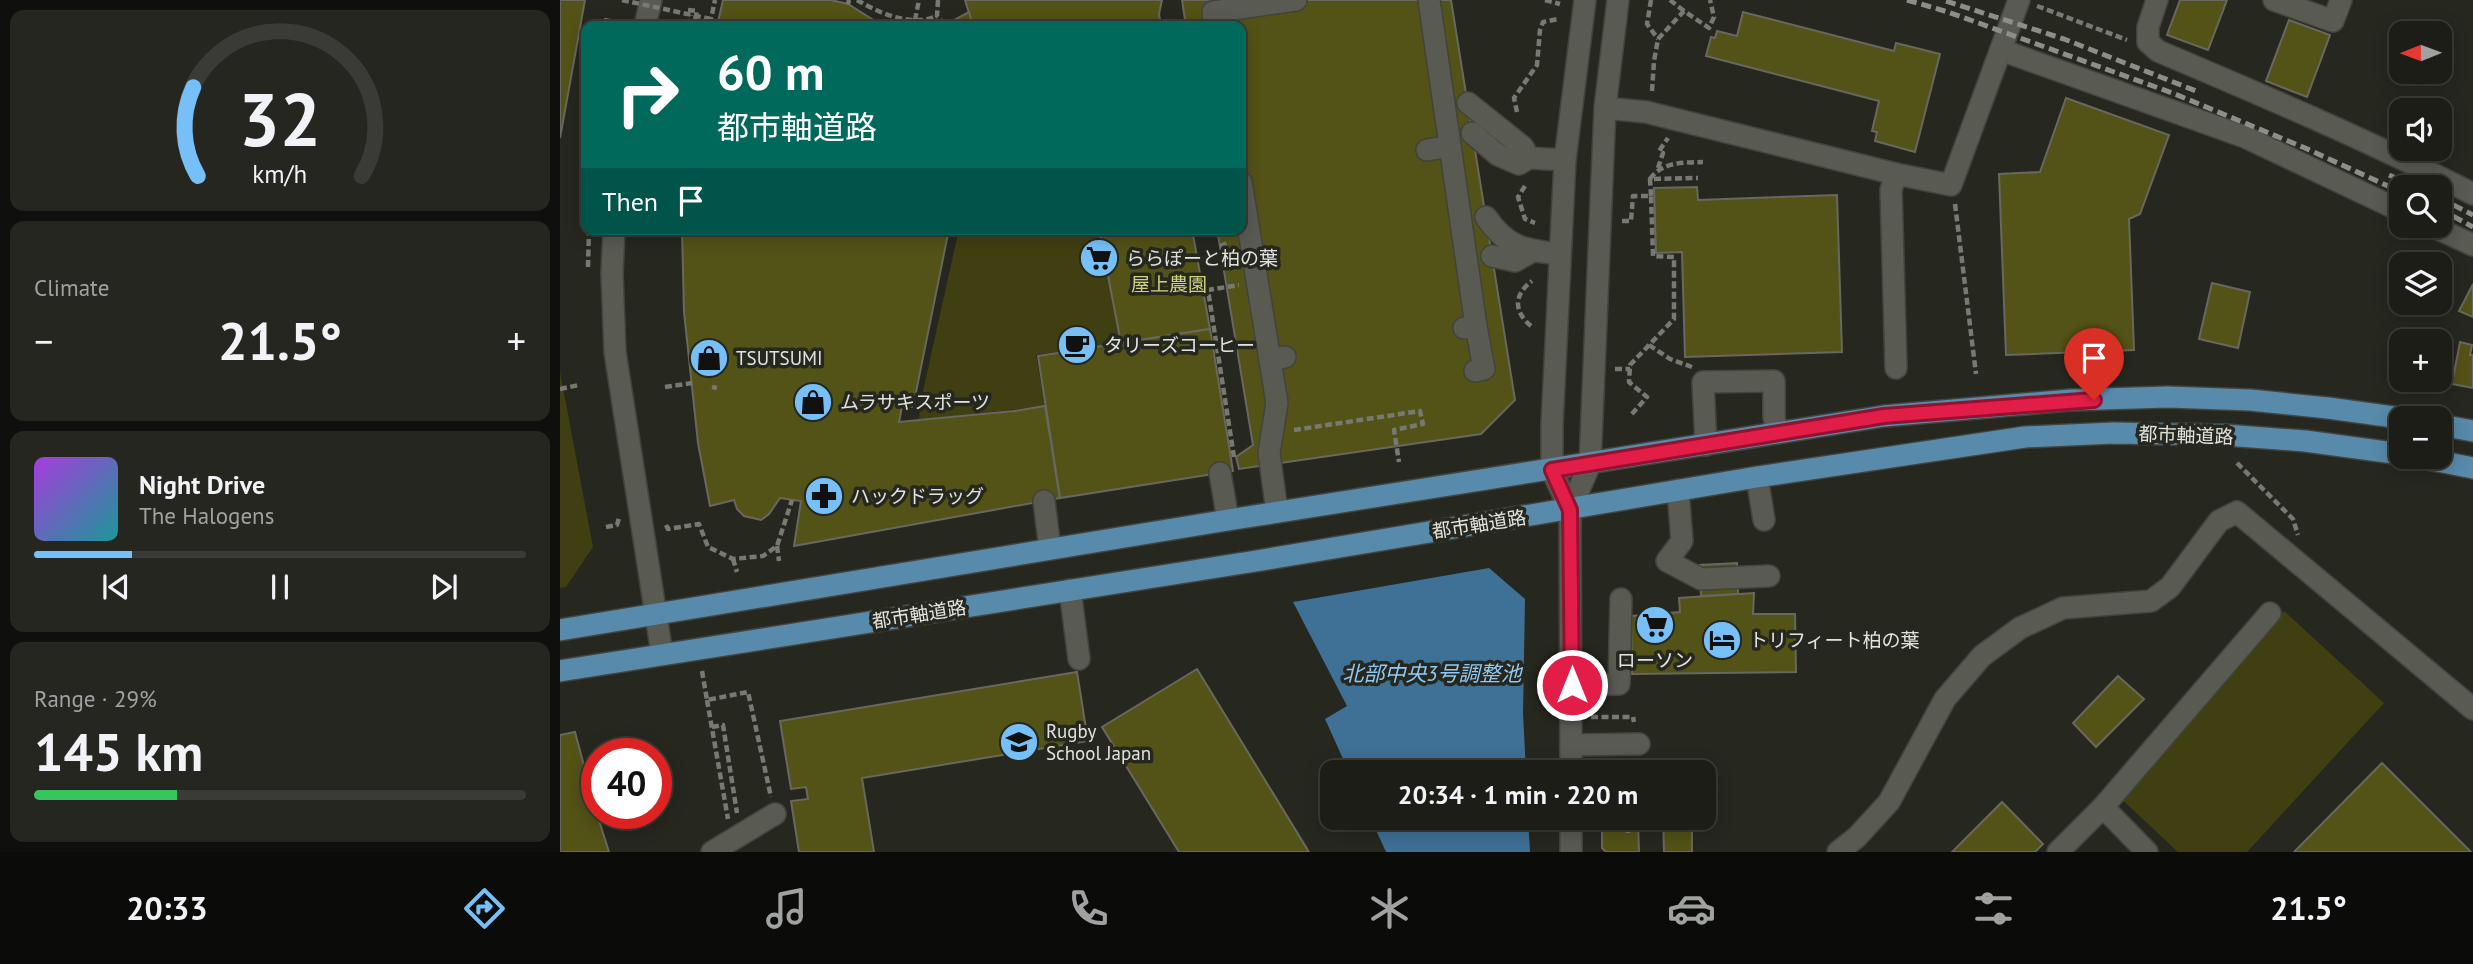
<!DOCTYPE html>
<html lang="en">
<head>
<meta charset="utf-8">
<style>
	body { margin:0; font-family:"PT Sans","Noto Sans JP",sans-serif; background:#252620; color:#f1f3f6; height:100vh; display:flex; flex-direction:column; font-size:26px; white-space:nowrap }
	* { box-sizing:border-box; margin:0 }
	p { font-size:23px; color:#a0a2a1 }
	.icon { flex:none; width:38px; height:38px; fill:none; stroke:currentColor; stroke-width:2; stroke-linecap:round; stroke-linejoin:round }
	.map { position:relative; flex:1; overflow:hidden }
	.details { display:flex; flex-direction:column; gap:10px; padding:10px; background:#0f100d; width:560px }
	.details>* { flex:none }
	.banner { position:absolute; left:21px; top:21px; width:665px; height:214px; border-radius:14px; box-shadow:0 4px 18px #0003,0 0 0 2px #3a3b36; background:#00695c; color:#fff; overflow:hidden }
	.needle { width:46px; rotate:269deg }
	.buttons { position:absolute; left:1829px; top:21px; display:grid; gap:14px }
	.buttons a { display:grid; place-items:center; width:63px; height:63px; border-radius:14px; background:#1c1d17; box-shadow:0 4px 18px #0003,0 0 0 2px #3a3b36; font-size:35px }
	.speed { position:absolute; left:21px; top:738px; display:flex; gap:14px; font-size:35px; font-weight:700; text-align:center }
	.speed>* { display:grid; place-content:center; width:91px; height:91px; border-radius:50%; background:#1c1d17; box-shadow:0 4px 18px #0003,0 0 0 2px #3a3b36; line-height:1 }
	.speed .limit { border:10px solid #d22; background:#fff; color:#111 }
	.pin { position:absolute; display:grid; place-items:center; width:60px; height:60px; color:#fff; margin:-72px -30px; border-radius:50% 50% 50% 0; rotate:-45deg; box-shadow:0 0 7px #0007 }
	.pin .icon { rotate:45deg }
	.me { position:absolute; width:77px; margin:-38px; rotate:0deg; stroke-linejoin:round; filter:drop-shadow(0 0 5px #0008) }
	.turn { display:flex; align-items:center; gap:24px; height:147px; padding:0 21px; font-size:32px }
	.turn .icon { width:91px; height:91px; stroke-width:2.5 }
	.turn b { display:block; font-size:49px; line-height:60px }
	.then { display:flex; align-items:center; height:66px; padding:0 21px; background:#0003; gap:14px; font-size:26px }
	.big { font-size:52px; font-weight:700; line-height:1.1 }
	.details .widget { flex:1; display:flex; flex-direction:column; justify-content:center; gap:10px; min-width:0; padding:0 24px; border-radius:14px; background:#252620 }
	.details .dial { align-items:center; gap:0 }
	.dial svg { height:182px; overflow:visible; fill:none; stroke:#3a3b36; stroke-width:7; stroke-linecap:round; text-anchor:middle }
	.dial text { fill:#f1f3f6; stroke:none }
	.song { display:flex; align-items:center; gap:21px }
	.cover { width:84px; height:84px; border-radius:10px; background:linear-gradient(135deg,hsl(280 70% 55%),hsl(180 70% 35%)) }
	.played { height:7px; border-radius:4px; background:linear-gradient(90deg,#76c0f7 20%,#3a3b36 20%) }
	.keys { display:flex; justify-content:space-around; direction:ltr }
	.heat { display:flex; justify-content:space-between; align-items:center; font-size:38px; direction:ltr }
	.charge { height:10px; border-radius:5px; background:linear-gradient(90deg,#34c759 29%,#3a3b36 0) }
	.trip { position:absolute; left:760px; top:760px; width:396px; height:70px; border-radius:14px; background:#1c1d17; box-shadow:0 4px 18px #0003,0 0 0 2px #3a3b36; font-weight:700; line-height:70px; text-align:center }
	.dock { display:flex; height:112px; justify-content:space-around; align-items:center; background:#0b0c09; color:#a0a2a1 }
	.dock .icon { width:49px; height:49px }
	.dock .active { color:#76c0f7 }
	.dock b { font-size:32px; color:#f1f3f6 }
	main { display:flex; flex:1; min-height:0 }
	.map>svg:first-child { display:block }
</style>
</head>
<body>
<main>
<section class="details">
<div class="widget dial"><svg viewBox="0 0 100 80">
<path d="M14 69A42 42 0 1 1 86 69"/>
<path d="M14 69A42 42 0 0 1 12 30" stroke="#76c0f7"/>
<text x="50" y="56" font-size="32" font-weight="700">32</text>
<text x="50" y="72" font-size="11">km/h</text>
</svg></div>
<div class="widget"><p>Climate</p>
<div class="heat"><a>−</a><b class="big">21.5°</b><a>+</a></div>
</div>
<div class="widget">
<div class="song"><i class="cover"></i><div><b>Night Drive</b><p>The Halogens</p></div></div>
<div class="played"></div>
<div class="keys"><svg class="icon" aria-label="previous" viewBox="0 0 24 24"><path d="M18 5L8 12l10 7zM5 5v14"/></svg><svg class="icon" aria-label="pause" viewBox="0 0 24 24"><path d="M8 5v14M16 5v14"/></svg><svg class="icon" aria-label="next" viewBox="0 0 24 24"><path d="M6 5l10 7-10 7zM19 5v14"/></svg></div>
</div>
<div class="widget"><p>Range · 29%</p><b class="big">145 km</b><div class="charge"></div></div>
</section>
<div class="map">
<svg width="1913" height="852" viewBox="0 0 1913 852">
	<rect width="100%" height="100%" fill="#26271f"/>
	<!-- green -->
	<g fill="#403f11">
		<polygon points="399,229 537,229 540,234 561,343 476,355 485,406 359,420 361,400"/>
		<polygon points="0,372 33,547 6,587 0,588"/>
		<polygon points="1724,611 1824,703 1687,852 1618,852 1556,794"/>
	</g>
	<!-- water -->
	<g fill="#3f7095">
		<polygon points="929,568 965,599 963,713 966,772 789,772 765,719 787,706 733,602"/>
		<polygon points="810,817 968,817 970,852 826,852"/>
	</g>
	<!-- building -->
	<g fill="#535217" stroke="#686860" stroke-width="2">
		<polygon points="0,0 25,0 0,138"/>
		<polygon points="163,0 271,0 288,4 315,21 315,26 157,26"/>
		<polygon points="405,0 602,0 599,14 601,26 413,26"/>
		<polygon points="622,0 891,0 955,400 921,434 679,469 676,457 693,445 657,229 681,229 681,26 626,26"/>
		<polygon points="1620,0 1667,0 1648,50 1607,35"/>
		<polygon points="409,12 413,26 382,26 385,25"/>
		<polygon points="1183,12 1334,51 1336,43 1380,54 1355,152 1315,141 1317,132 1312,131 1319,101 1146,56 1151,37 1155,38 1157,31 1177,36"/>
		<polygon points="1729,20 1770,35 1747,97 1706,81"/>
		<polygon points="1506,98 1609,135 1580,214 1569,219 1574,350 1446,355 1439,174 1480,172"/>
		<polygon points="1137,187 1138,200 1277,195 1282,352 1125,357 1122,252 1096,253 1094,188"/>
		<polygon points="122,229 389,229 353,407 342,407 339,422 454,411 485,406 500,498 234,546 241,501 220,498 209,514 201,520 184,516 177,509 174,500 150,506 138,443 124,312"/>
		<polygon points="537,229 632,229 650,329 561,343 540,234"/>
		<polygon points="1652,283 1690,292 1678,348 1639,339"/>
		<polygon points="1913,284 1913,317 1899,311"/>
		<polygon points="650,329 673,471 500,498 478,356"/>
		<polygon points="1900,342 1912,345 1910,355 1913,355 1913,388 1892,384"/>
		<polygon points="1177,563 1178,594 1141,596 1140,565"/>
		<polygon points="1194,593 1193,614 1235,614 1236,672 1072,674 1071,616 1120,612 1119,598"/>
		<polygon points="637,669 749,852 619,852 542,727"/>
		<polygon points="517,672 528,741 302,778 314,852 239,852 231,801 248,799 246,787 231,789 220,721"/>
		<polygon points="1558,676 1584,699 1536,747 1513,723"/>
		<polygon points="15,732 37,814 49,852 0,852 0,735"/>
		<polygon points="1822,763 1911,852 1734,852"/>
		<polygon points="1442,802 1483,844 1475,852 1392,852"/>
		<polygon points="1103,817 1132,817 1132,852 1104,852"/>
		<polygon points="1078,819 1079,852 1046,852 1042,848 1042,820"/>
	</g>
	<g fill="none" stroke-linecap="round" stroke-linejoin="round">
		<!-- minor casing -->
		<g stroke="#42433c" stroke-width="24">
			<g id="minor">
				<polyline points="869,0 916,326 904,328"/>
				<path d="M1597 0 1588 27V42L1598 51C1704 96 1810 141 1913 194"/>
				<polyline points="1714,0 1773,21 1781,0"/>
				<polyline points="85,26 91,0"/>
				<polyline points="655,26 653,12 736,0"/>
				<polyline points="1441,50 1685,137 1841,211"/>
				<polyline points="908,103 963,147 969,158"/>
				<polyline points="1045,108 1086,112 1336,174 1391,185 1459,0"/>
				<polyline points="912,133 938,155 959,164 969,158 1005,160"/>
				<polyline points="867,150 890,146"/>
				<polyline points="681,182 710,360 725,357"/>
				<path d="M926 217C947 248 965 250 1000 254"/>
				<polyline points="1872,226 1913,245"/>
				<polyline points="54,229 52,274 55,352 102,654"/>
				<polyline points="932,256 955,261 973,251"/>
				<polyline points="710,360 717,403 709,453 717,512"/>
				<polyline points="1336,368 1331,190 1336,174"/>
				<polyline points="915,371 924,369 916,326"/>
				<polyline points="1146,445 1143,382 1214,381 1214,417 1217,433"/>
				<polyline points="660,473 668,520"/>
				<polyline points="1197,477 1204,520"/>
				<polyline points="1118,490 1122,541 1107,561 1141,579 1209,576"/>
				<polyline points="484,501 490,549"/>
				<polyline points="1010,510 992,470 992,425 1005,160 1025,0"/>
				<polyline points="510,590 519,659"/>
				<polyline points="1012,685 1059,684 1061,599"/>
				<polyline points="1011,745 1079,744"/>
				<polyline points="1011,772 1010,510 1030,464 1045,108 1058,0"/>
				<polyline points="1543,807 1587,852"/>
				<polyline points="152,852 215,814"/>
				<polyline points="1011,852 1011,817"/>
				<polyline points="1278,852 1297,837 1329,802 1385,699 1422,656 1460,628 1503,608 1591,601 1610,587 1659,521 1677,512 1913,709"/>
				<polyline points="1498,852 1543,807 1710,613"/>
			</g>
		</g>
		<!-- major casing -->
		<g stroke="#42433c" stroke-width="24">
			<g id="major">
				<polyline points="1880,425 1913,431"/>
				<polyline points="1857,457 1913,468"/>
				<polyline points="0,630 668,520 1324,416 1510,400 1608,397 1690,400 1768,408 1841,418"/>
				<polyline points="0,671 696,561 1197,477 1465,437 1553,433 1665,435 1745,441 1841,454"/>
			</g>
		</g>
		<!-- path -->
		<g stroke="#787972" stroke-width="4.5" stroke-dasharray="7 3.5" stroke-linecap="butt">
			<path d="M297 0C321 14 351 27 377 16"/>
			<polyline points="378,0 377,16 385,25"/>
			<polyline points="985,0 1000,4"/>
			<polyline points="1091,0 1087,24 1098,39"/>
			<polyline points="1110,0 1124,11"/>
			<polyline points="288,4 289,0"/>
			<polyline points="1477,6 1567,40"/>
			<polyline points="128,10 137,11 134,26"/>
			<polyline points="146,18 151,19 155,0"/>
			<polyline points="44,20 66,24"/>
			<polyline points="355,20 359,0"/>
			<polyline points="129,26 131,15"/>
			<polyline points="1092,91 1094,61 1098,39 1124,11 1149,28 1154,17 1150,0"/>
			<polyline points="957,112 954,98 977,65 980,30 983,22 998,19"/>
			<polyline points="1098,168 1103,153 1099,151 1108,138"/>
			<path d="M1090 179C1103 161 1123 163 1143 162"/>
			<polyline points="965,186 958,197 965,219 975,223"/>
			<polyline points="1091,196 1090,179 1138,178"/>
			<polyline points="1395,204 1416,374"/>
			<polyline points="1062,221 1071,221 1073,196 1091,196 1093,256 1114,257 1114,319 1070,365 1069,382 1087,397 1070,416"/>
			<polyline points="660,246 670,242"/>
			<polyline points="28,267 29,229"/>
			<path d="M971 326C954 312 953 295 972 281"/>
			<polyline points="1089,345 1110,359 1132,367"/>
			<polyline points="1055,369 1070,369"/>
			<polyline points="105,387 132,383"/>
			<polyline points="152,387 157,388"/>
			<polyline points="0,389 19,385"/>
			<polyline points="734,430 860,411 863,424 834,430 839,462"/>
			<polyline points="674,457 648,290 679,285"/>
			<polyline points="1677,463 1733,519 1738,535"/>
			<polyline points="106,525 108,529 139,524 148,547 173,559 203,556 217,546 232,500"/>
			<polyline points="46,527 57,525 59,518"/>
			<polyline points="217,546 219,561"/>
			<polyline points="173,559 177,572"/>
			<polyline points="142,671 147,700 188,692 211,797"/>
			<polyline points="147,700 168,819"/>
			<polyline points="1031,717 1073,717 1074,722"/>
			<polyline points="152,727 163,725 177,813"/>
			<polyline points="1030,824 1068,822 1068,835"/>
		</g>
		<!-- minor -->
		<use href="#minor" stroke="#595a52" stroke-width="21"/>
		<!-- major -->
		<use href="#major" stroke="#588aab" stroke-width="21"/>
		<!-- rail -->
		<g stroke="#8d8e88" stroke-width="5" stroke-dasharray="10 5" stroke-linecap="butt">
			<polyline points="1347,0 1388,12 1615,94 1745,148 1841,192"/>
			<polyline points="1386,1 1504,39 1636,91"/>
			<polyline points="1829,175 1856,187"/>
			<polyline points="1880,198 1913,215"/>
			<polyline points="1880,209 1913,227"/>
		</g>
		<!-- path-bridge -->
		<polyline stroke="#787972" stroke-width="4.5" stroke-dasharray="7 3.5" stroke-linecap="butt" points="62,0 146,18"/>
	</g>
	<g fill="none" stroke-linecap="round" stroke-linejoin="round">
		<!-- route casing -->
		<g stroke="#92132f" stroke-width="18">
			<polyline id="route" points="1012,685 1010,510 992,470 1324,416 1534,400"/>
		</g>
		<!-- route -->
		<use href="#route" stroke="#e11d48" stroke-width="12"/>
	</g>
	<!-- icons -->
	<defs>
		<g id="supermarket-disc" transform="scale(2.0125)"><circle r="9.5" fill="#76c0f7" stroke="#26271f"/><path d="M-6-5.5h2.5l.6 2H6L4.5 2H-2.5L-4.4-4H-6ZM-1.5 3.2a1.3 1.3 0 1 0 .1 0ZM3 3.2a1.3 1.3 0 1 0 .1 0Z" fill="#111"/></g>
		<g id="cafe-disc" transform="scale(2.0125)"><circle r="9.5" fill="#76c0f7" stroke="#26271f"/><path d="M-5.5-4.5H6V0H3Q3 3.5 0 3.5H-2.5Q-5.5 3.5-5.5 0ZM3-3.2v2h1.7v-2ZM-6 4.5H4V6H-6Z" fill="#111"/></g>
		<g id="shop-disc" transform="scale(2.0125)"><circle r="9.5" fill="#76c0f7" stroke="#26271f"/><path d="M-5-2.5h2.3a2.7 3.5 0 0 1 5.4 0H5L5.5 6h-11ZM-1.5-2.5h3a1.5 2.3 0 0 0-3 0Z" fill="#111"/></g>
		<g id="pharmacy-disc" transform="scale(2.0125)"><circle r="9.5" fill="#76c0f7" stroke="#26271f"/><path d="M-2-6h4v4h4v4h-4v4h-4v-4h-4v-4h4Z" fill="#111"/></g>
		<g id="hotel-disc" transform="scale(2.0125)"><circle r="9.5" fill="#76c0f7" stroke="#26271f"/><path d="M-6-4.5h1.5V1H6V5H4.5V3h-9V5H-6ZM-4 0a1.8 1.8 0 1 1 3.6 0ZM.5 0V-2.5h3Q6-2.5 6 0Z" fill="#111"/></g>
		<g id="school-disc" transform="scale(2.0125)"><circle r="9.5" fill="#76c0f7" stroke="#26271f"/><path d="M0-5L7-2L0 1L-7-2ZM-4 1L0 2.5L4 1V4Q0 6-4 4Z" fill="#111"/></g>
	</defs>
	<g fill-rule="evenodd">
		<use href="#supermarket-disc" x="539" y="258"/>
		<use href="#cafe-disc" x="517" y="345"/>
		<use href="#shop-disc" x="149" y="358"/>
		<use href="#shop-disc" x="253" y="402"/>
		<use href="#pharmacy-disc" x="264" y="496"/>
		<use href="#supermarket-disc" x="1095" y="625"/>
		<use href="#hotel-disc" x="1162" y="640"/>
		<use href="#school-disc" x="459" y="742"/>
	</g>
	<g text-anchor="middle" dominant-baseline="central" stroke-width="7" stroke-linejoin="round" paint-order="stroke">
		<!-- poi labels -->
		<g font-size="19" fill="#e2e3de" stroke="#26271f" text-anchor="start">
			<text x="566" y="258">ららぽーと柏の葉</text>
			<text x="544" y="345">タリーズコーヒー</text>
			<text x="176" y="358">TSUTSUMI</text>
			<text x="280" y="402">ムラサキスポーツ</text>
			<text x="291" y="496">ハックドラッグ</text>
			<text x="1189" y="640">トリフィート柏の葉</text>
			<text x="1095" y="660" text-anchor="middle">ローソン</text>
			<text x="486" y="731">Rugby<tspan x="486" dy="22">School Japan</tspan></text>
		</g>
		<!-- park labels -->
		<g font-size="19" fill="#d1d27c" stroke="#26271f">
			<text x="609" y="284">屋上農園</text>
		</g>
		<!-- street labels -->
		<g font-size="19" fill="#e2e3de" stroke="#26271f">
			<text transform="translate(1626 435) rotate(2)">都市軸道路</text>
			<text transform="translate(919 524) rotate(-9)">都市軸道路</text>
			<text transform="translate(359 614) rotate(-9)">都市軸道路</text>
		</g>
		<!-- water labels -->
		<g font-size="21" font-style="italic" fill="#8fc9f6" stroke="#26271f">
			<text x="872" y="673">北部中央3号調整池</text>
		</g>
	</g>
</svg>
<div class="buttons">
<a><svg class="needle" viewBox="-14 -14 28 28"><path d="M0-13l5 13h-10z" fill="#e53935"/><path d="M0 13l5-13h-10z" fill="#a0a2a1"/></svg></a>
<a><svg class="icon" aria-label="sound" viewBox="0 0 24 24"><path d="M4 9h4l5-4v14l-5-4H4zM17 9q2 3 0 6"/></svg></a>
<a><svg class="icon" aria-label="search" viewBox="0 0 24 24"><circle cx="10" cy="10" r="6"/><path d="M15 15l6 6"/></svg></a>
<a><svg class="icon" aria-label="layers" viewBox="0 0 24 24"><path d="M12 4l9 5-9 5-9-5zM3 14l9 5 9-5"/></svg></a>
<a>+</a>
<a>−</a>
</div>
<div class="speed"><div class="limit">40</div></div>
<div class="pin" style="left:1534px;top:400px;background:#d93025"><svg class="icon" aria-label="arrive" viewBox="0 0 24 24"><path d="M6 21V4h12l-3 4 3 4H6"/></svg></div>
<svg class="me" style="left:1012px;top:685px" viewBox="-20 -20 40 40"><circle r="17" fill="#e11d48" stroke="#fff" stroke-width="3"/><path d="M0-11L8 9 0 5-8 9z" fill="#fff"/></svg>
<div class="trip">20:34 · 1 min · 220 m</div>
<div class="banner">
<div class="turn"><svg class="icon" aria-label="right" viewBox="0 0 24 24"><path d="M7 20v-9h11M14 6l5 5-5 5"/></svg><div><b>60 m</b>都市軸道路</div></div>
<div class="then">Then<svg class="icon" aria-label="arrive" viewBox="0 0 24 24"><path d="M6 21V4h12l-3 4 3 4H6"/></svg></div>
</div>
</div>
</main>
<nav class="dock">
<b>20:33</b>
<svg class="icon active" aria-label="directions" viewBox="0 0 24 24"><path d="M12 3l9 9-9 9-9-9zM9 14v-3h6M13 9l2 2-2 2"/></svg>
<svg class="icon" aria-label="music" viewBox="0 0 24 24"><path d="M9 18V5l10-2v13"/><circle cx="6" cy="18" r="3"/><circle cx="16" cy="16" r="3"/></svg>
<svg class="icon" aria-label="phone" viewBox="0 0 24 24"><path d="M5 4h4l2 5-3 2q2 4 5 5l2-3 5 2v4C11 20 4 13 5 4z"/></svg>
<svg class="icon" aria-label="climate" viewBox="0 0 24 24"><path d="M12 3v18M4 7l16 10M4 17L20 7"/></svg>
<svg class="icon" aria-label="car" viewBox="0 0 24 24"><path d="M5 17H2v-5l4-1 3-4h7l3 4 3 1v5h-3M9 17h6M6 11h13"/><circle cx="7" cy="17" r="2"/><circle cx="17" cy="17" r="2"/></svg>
<svg class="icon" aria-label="filters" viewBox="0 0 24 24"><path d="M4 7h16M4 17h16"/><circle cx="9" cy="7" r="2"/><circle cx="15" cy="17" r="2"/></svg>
<b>21.5°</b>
</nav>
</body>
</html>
